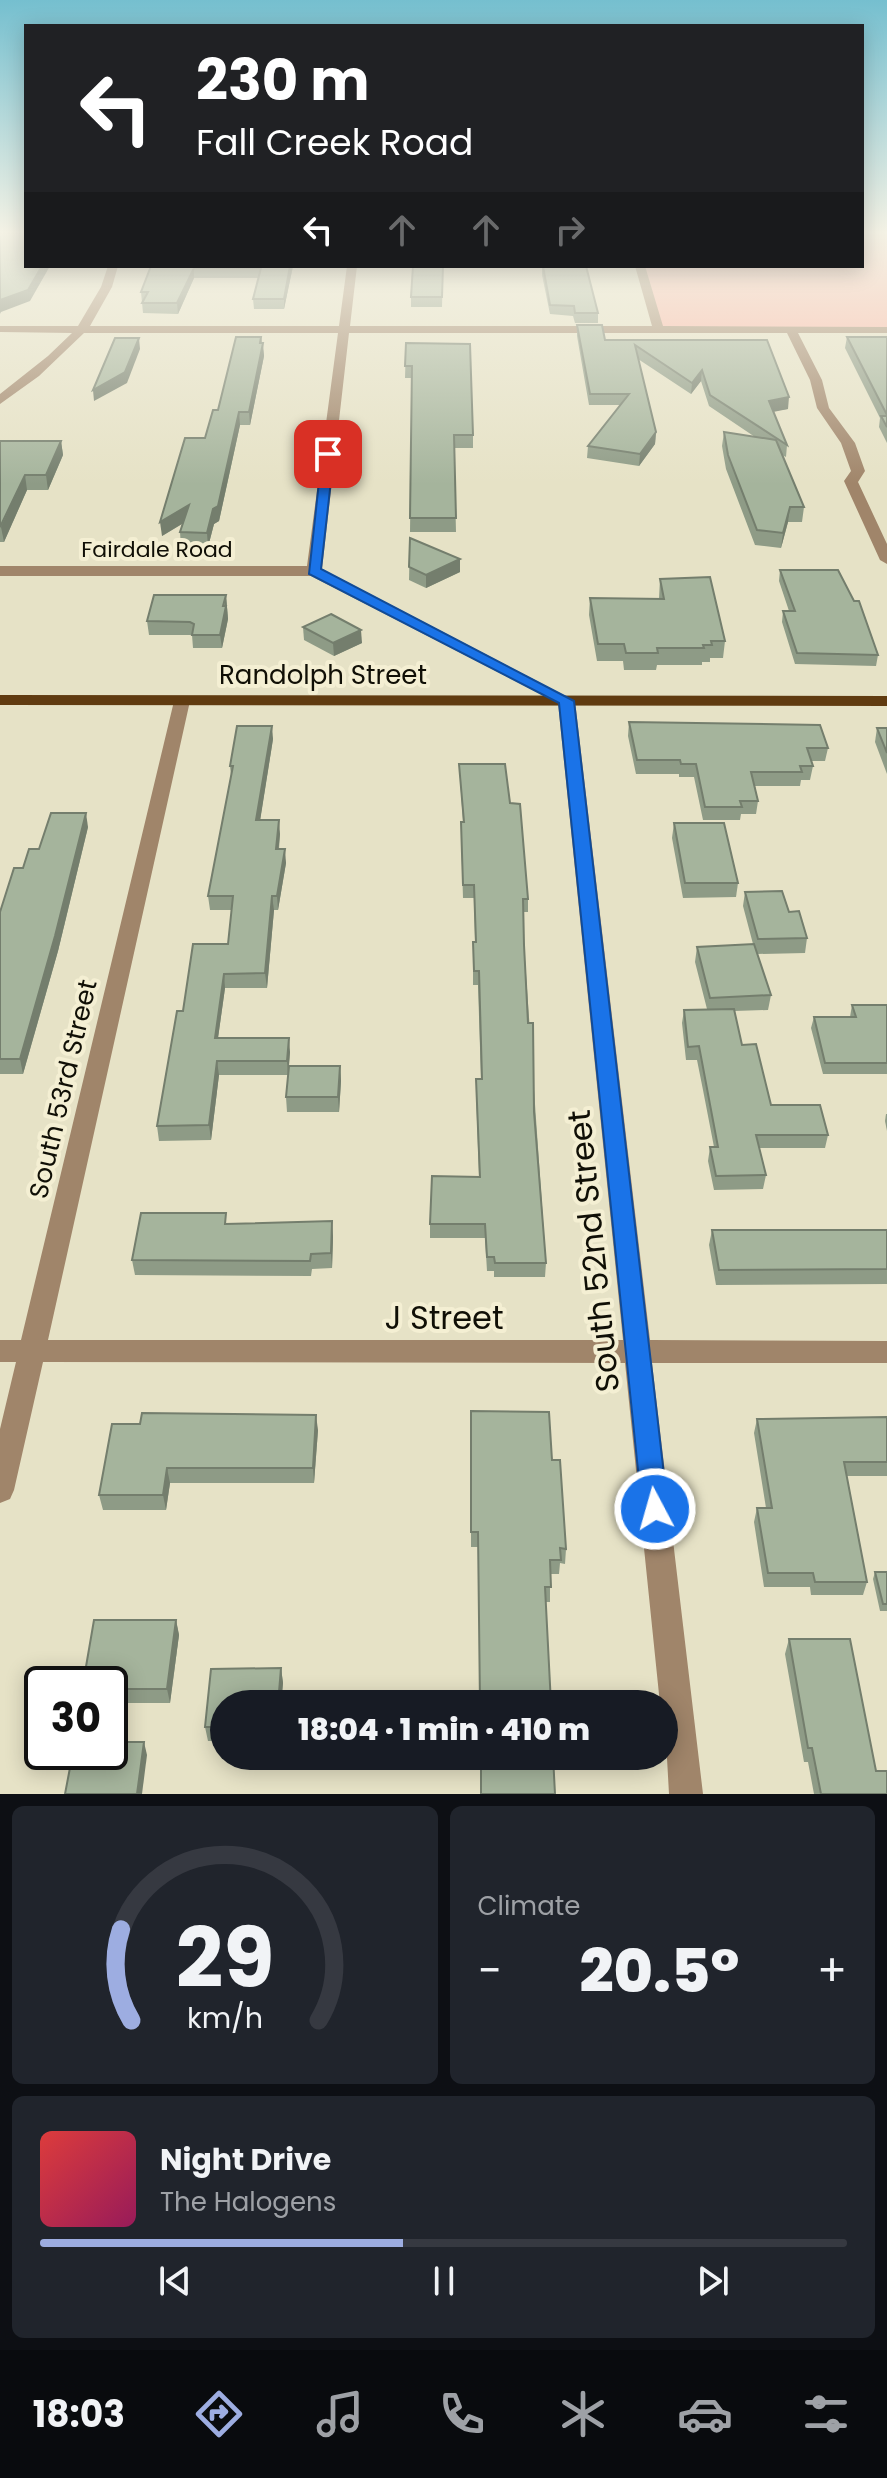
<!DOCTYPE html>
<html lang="en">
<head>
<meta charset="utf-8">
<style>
	body { margin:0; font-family:Poppins,sans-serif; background:#20242c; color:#f1f3f6; height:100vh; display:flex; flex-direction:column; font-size:30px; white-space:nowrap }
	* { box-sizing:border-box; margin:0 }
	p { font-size:26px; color:#9ea1a6 }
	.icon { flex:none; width:44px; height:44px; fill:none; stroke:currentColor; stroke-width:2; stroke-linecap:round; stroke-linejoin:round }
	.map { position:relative; height:1794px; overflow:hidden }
	.sheet { display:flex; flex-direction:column; gap:12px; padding:12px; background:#0d0f14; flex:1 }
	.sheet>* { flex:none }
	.banner { position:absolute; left:24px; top:24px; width:840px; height:244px; border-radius:0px; box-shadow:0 4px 20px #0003; background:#202124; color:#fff; overflow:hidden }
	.speed { position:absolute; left:24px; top:1666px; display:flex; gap:16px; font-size:40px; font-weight:700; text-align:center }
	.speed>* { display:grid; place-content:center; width:104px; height:104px; border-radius:50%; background:#171b24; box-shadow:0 4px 20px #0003; line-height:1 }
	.speed .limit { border:4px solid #111; border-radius:12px; background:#fff; color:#111 }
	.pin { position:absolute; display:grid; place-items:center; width:68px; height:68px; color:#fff; margin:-34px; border-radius:16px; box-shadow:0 4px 12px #0006 }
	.me { position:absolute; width:88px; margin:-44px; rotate:354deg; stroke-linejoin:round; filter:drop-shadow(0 0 6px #0008) }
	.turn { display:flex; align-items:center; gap:28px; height:168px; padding:0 40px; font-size:36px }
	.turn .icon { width:104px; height:104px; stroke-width:2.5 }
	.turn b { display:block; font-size:56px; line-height:68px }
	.lanes { display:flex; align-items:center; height:76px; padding:0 40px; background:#0003; justify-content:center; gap:40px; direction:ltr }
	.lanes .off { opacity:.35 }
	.big { font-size:60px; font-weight:800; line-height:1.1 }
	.sheet .tile { flex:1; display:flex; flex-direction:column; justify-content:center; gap:12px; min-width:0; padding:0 28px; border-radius:12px; background:#20242c }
	.sheet .dial { align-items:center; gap:0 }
	.dial svg { height:208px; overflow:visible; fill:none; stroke:#363941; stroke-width:7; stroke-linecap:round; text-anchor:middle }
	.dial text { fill:#f1f3f6; stroke:none }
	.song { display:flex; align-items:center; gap:24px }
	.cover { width:96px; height:96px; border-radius:12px; background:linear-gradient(135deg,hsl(0 70% 55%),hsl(330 70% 35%)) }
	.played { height:8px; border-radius:4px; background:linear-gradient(90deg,#9dade1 45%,#363941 45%) }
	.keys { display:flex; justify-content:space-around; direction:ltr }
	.heat { display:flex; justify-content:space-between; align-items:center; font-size:44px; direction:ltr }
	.sheet .tiles { flex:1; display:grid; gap:12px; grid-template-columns:1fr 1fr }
	.tile:last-child { grid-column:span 2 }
	.trip { position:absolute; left:210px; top:1690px; width:468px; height:80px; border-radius:40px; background:#171b24; box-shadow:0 4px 20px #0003; font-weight:800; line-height:80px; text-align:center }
	.menu { display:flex; height:128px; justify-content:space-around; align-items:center; background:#090b0e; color:#9ea1a6 }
	.menu .icon { width:56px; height:56px }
	.menu .on { color:#9dade1 }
	.menu b { font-size:36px; color:#f1f3f6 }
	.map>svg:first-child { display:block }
</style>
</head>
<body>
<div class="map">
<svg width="887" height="1794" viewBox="0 0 887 1794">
	<rect width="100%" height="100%" fill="#e6e2c6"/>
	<!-- green -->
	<polygon fill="#feb6a6" points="862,233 887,233 887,330 658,329 640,266 862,266"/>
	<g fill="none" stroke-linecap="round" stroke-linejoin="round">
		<!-- minor -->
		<polygon fill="#a0856a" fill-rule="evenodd" points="108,266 118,266 112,287 90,326 339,326 347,266 357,266 350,326 652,326 635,266 645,266 663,326 887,327 887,333 798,333 822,380 829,408 855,443 865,471 858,482 887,544 887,564 880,560 844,481 851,471 841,443 817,408 810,380 787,333 349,333 322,569 575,701 650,1340 887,1341 887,1363 652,1363 703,1794 669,1794 664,1704 660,1704 625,1363 43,1362 14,1490 10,1499 0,1503 0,1429 16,1362 0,1362 0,1340 21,1340 175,697 181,696 190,701 48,1340 623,1340 558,703 311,576 0,576 0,566 307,566 338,333 84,333 39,376 0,404 0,394 48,356 72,333 0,332 0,326 78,326 101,287"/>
		<!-- major -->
		<polygon fill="#603b10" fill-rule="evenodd" points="0,695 887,696 887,706 0,705"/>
	</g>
	<!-- wall -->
	<g fill="#8e9b86">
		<polygon points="151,266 293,266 284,309 254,309 253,299 259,278 194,278 178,314 143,313 141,292"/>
		<polygon points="443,266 442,307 411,307 411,297"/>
		<polygon points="542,266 598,313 598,323 575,323 573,316 550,314 542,275"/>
		<polygon points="577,325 605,340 767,340 788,409 773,411 787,445 786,457 782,455 804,507 802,522 788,522 781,548 755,545 726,469 722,446 724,432 755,437 709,406 701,381 691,394 638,359 656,432 655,444 639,466 587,458 588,446 620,405 589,405 577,336"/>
		<polygon points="261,337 264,356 250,425 240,425 219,521 214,524 208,547 181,547 180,532 182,524 162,536 218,410"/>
		<polygon points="847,337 887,337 887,443 879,427 880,418 845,348"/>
		<polygon points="406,343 473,435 473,448 454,448 456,532 410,532 412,378 405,378"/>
		<polygon points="0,441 61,441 63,455 48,490 27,490 4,542 0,542"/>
		<polygon points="410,538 460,572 426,588 409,580"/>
		<polygon points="780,570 854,601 878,655 876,666 795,664 782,622 783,611 789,611 779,581"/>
		<polygon points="660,579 725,641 723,658 710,658 710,662 702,662 702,665 657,665 656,670 624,670 623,661 597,661 589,615 590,598 659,599"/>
		<polygon points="226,595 228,619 222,648 193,648 192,635 149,635 147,621"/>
		<polygon points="303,627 362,643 334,656 304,640"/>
		<polygon points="629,722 828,748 825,761 811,761 813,766 810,780 801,780 800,786 755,786 758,801 756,814 741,814 740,820 703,820 694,777 679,777 679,774 636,774 628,736"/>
		<polygon points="877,728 887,728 887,774 875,742"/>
		<polygon points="273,739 260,820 280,834 279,849 286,863 278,910 274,910 267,988 225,988 218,1038 290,1052 289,1066 340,1066 341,1081 339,1112 287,1112 286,1097 288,1075 219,1075 211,1140 159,1141 157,1126 183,1011 228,944 232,910 210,910 208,896 231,775 230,766"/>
		<polygon points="459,764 510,803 528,899 528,912 523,912 524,945 546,1263 545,1277 494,1277 494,1271 487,1271 485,1238 430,1238 430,1224 479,1177 476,1093 476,1079 481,1079 478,985 473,985 473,942 475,942 474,898 463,898 461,835 463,822"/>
		<polygon points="674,823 738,883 736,897 683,898 672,838"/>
		<polygon points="88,827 58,951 23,1074 0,1074 0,912 39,849"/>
		<polygon points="745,892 789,912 807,938 805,953 757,954 771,995 768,1010 734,1011 742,1045 771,1105 828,1135 825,1148 759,1148 766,1175 763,1189 714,1190 708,1161 710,1147 714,1147 703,1090 697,1060 686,1060 682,1023 684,1010 707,1009 695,962 697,947 753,944 743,906"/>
		<polygon points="852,1005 887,1005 887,1074 823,1074 811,1028 814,1017 850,1017"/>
		<polygon points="886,1114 887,1114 887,1131 885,1121"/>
		<polygon points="228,1224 333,1236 332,1268 312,1269 311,1276 135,1275 132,1260"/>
		<polygon points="712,1230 887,1230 887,1284 716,1285 709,1245"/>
		<polygon points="471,1411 552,1460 566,1549 565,1564 560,1563 559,1574 550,1574 550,1602 546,1602 478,1547 471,1547"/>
		<polygon points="887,1417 887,1476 847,1476 867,1582 863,1595 811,1595 810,1587 764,1587 754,1522 757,1508 766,1508 754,1433 757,1419"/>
		<polygon points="112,1424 318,1430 314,1483 170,1483 166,1510 103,1510 99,1495"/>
		<polygon points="875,1572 887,1572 887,1611 880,1611 873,1579"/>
		<polygon points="176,1620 179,1635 170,1703 110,1703 110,1684"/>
		<polygon points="789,1639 876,1771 887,1794 814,1794 808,1762 804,1762 785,1654"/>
		<polygon points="281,1668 283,1683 281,1704 224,1704 224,1741 208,1741 205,1727 211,1669"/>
	</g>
	<!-- shaded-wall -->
	<g fill="#747e6d">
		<polygon points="42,266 50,266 30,301 1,312 0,314 0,300"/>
		<polygon points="290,266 293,266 284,309 284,299"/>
		<polygon points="194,268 194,278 178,314 177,303"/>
		<polygon points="261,337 262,350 263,343 264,356 250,425 249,412"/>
		<polygon points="139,338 140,349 127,383 94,401 93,390"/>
		<polygon points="702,370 701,381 691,394 692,383"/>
		<polygon points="789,397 788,409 768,413 769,401"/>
		<polygon points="239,412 240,425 219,521 214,524 208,547 207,533"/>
		<polygon points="656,432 655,444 639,466 640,454"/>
		<polygon points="61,441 63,455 48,490 46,475"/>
		<polygon points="25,475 27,490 4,542 1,527"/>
		<polygon points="189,505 190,519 162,536 160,522"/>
		<polygon points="790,507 788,522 781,548 783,533"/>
		<polygon points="460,559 460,572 426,588 426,575"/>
		<polygon points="226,595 228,619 222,648 220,635"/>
		<polygon points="361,630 362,643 334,656 333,643"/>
		<polygon points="272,726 273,739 258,834 256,820"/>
		<polygon points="86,813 88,827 58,951 23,1074 20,1059"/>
		<polygon points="279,820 280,834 277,863 276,849"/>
		<polygon points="285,849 286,863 278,910 277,896"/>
		<polygon points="272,896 274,910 267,988 265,973"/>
		<polygon points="224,974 225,988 216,1052 215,1038"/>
		<polygon points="289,1038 290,1052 288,1075 287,1061"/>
		<polygon points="217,1061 219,1075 211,1140 209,1125"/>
		<polygon points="340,1066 341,1081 339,1112 338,1097"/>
		<polygon points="332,1221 333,1236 332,1268 331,1253"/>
		<polygon points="316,1415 318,1430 314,1483 313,1468"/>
		<polygon points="167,1468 170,1483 166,1510 163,1495"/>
		<polygon points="176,1620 179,1635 170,1703 167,1689"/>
		<polygon points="281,1668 283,1683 281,1704 278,1704"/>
		<polygon points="144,1742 147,1755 142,1794 137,1794"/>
	</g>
	<!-- building -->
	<g fill="#a5b49c" stroke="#747e6d" stroke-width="2">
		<polygon points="0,233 26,233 26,266 42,266 28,290 0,300"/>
		<polygon points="151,266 290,266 284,299 253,299 261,268 194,268 177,303 142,303 148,292 141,292"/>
		<polygon points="413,266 443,266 442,297 411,297"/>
		<polygon points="543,266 586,266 598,313 575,313 574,306 550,305"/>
		<polygon points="577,325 602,325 605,340 767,340 789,397 769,401 787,445 710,395 702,370 692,383 635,345 656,432 640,454 588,446 629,394 590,394"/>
		<polygon points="236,337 261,337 260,343 263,343 249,412 239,412 218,506 213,509 207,533 180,532 189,505 160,522 185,438 205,438 213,410 218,410"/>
		<polygon points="847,337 887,337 887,415"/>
		<polygon points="115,338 139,338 125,372 93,390"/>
		<polygon points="406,343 470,344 473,435 454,435 456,518 410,518 412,366 405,366"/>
		<polygon points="881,416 887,416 887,427"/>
		<polygon points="724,432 776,440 804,507 790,507 783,533 757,530 728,455"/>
		<polygon points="0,441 61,441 46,475 25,475 0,527"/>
		<polygon points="410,538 460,559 426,575 409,567"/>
		<polygon points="780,570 838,570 854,601 859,601 878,655 797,653 783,611 795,611"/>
		<polygon points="710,577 725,641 711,641 712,645 703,645 704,648 657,648 658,653 626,653 624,644 598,644 590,598 664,599 660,579"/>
		<polygon points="154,595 226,595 223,606 226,606 220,635 192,635 194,624 190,622 147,621"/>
		<polygon points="331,614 361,630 333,643 303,627"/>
		<polygon points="629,722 820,725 828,748 807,748 813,766 800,766 802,772 751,772 758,801 740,801 742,807 705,807 696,764 681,764 680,760 637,760"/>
		<polygon points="237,726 272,726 256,820 279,820 276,849 285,849 277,896 272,896 265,973 224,974 215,1038 289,1038 287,1061 217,1061 209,1125 157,1126 177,1011 183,1011 193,944 228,944 233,896 208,896 233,766 230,766"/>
		<polygon points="877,728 887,728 887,753"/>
		<polygon points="459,764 505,764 510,803 520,804 528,899 523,899 524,945 528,1023 533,1023 534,1112 546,1263 495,1263 494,1257 487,1257 485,1224 430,1224 432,1176 480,1177 476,1079 482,1079 479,971 474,971 473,942 476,942 474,885 463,885 461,822 464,822"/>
		<polygon points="51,813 86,813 55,936 20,1059 0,1059 0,912 14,868 23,868 29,849 39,849"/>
		<polygon points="674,823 724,823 738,883 685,883"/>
		<polygon points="782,891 789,912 799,911 807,938 758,939 745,892"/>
		<polygon points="754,944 771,995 710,998 697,947"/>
		<polygon points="852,1005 887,1005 887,1063 825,1063 814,1017 856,1017"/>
		<polygon points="734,1009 742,1045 756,1044 771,1105 820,1105 828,1135 756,1135 766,1175 716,1176 710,1147 718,1147 699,1046 688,1047 684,1010"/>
		<polygon points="289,1066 340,1066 338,1097 286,1097"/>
		<polygon points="141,1213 226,1213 225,1224 332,1221 331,1253 311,1254 310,1261 132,1260"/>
		<polygon points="712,1230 887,1230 887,1269 719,1270"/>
		<polygon points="471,1411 549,1412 552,1460 560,1460 566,1549 560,1548 561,1560 550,1560 551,1587 545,1587 551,1704 480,1704 478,1532 471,1532"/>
		<polygon points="142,1413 316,1415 313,1468 167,1468 163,1495 99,1495 112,1424 140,1424"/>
		<polygon points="887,1417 887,1462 844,1462 867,1582 815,1582 813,1573 768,1573 757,1508 772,1508 757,1419"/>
		<polygon points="875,1572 887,1572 887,1604 883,1604"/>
		<polygon points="94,1620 176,1620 167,1689 110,1689 110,1684 83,1684"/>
		<polygon points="789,1639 850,1639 876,1771 887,1771 887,1794 821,1794 812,1748 808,1748"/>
		<polygon points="281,1668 278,1704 224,1704 224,1727 205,1727 211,1669"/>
		<polygon points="110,1742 144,1742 137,1794 65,1794 73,1752 110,1752"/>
		<polygon points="481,1756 553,1756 555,1794 481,1794"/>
	</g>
	<!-- sky -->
	<linearGradient id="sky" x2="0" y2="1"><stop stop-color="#75bfcf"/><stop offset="0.48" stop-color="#f4f2e5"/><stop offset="1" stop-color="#f4f2e5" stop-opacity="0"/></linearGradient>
	<rect width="887" height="484" fill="url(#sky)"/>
	<!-- route -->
	<polygon fill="#1a73e8" stroke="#114b97" stroke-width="2" points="328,450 334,454 321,569 574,701 668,1509 664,1518 655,1522 646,1518 642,1509 559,703 309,574 322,454"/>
	<g text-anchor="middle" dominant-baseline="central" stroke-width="8" stroke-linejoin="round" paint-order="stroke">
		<!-- far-street labels -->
		<g font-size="22" fill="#100f06" stroke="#f4efd3">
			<text x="157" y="549">Fairdale Road</text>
		</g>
		<!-- street labels -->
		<g font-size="26" fill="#100f06" stroke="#f4efd3">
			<text x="323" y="675">Randolph Street</text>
			<text transform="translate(63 1089) rotate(-77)">South 53rd Street</text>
		</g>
		<!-- near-street labels -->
		<g font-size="32" fill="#100f06" stroke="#f4efd3">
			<text transform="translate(593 1251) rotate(-96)">South 52nd Street</text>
			<text x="444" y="1317">J Street</text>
		</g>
	</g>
</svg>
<div class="speed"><div class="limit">30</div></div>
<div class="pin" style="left:328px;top:454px;background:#d93025"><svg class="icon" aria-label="arrive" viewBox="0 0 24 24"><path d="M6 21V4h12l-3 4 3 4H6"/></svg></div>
<svg class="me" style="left:655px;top:1509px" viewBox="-20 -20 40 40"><circle r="17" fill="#1a73e8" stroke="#fff" stroke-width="3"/><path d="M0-11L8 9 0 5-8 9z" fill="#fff"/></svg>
<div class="trip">18:04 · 1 min · 410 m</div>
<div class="banner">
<div class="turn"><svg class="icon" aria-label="left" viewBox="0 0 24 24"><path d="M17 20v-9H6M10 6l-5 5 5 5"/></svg><div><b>230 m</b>Fall Creek Road</div></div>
<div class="lanes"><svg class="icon" aria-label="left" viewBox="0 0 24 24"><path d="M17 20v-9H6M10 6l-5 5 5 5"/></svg><svg class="icon off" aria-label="ahead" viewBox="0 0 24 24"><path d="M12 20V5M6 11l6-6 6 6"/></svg><svg class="icon off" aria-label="ahead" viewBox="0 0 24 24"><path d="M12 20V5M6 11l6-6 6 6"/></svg><svg class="icon off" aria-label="right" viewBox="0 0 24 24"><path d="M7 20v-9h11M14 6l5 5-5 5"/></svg></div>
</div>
</div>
<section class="sheet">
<div class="tiles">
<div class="tile dial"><svg viewBox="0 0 100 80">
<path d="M14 69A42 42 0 1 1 86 69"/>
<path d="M14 69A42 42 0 0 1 10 34" stroke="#9dade1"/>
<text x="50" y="56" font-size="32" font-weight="700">29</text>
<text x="50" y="72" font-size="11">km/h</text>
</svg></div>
<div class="tile"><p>Climate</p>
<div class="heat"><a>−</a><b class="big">20.5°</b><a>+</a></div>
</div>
<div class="tile">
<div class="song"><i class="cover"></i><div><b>Night Drive</b><p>The Halogens</p></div></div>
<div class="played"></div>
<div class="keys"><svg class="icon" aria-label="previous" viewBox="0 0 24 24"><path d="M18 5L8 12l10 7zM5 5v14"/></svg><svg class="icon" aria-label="pause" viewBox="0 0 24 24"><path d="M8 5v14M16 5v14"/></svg><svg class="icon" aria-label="next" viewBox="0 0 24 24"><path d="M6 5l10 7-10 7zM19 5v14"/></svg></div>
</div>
</div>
</section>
<nav class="menu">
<b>18:03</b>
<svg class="icon on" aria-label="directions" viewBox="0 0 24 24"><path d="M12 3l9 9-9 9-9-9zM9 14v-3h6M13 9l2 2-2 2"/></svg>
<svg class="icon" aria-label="music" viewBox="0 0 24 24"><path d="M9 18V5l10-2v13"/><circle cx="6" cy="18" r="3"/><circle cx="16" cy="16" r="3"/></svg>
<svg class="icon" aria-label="phone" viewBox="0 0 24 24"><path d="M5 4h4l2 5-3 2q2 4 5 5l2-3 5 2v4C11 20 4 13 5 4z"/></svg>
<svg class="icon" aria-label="climate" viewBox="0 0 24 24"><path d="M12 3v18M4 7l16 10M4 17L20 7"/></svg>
<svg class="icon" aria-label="car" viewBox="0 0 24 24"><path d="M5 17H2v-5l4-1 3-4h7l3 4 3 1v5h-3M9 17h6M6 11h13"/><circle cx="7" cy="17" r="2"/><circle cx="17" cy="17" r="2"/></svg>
<svg class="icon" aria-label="filters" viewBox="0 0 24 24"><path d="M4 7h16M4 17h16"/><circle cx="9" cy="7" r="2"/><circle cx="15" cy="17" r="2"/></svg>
</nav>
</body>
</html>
